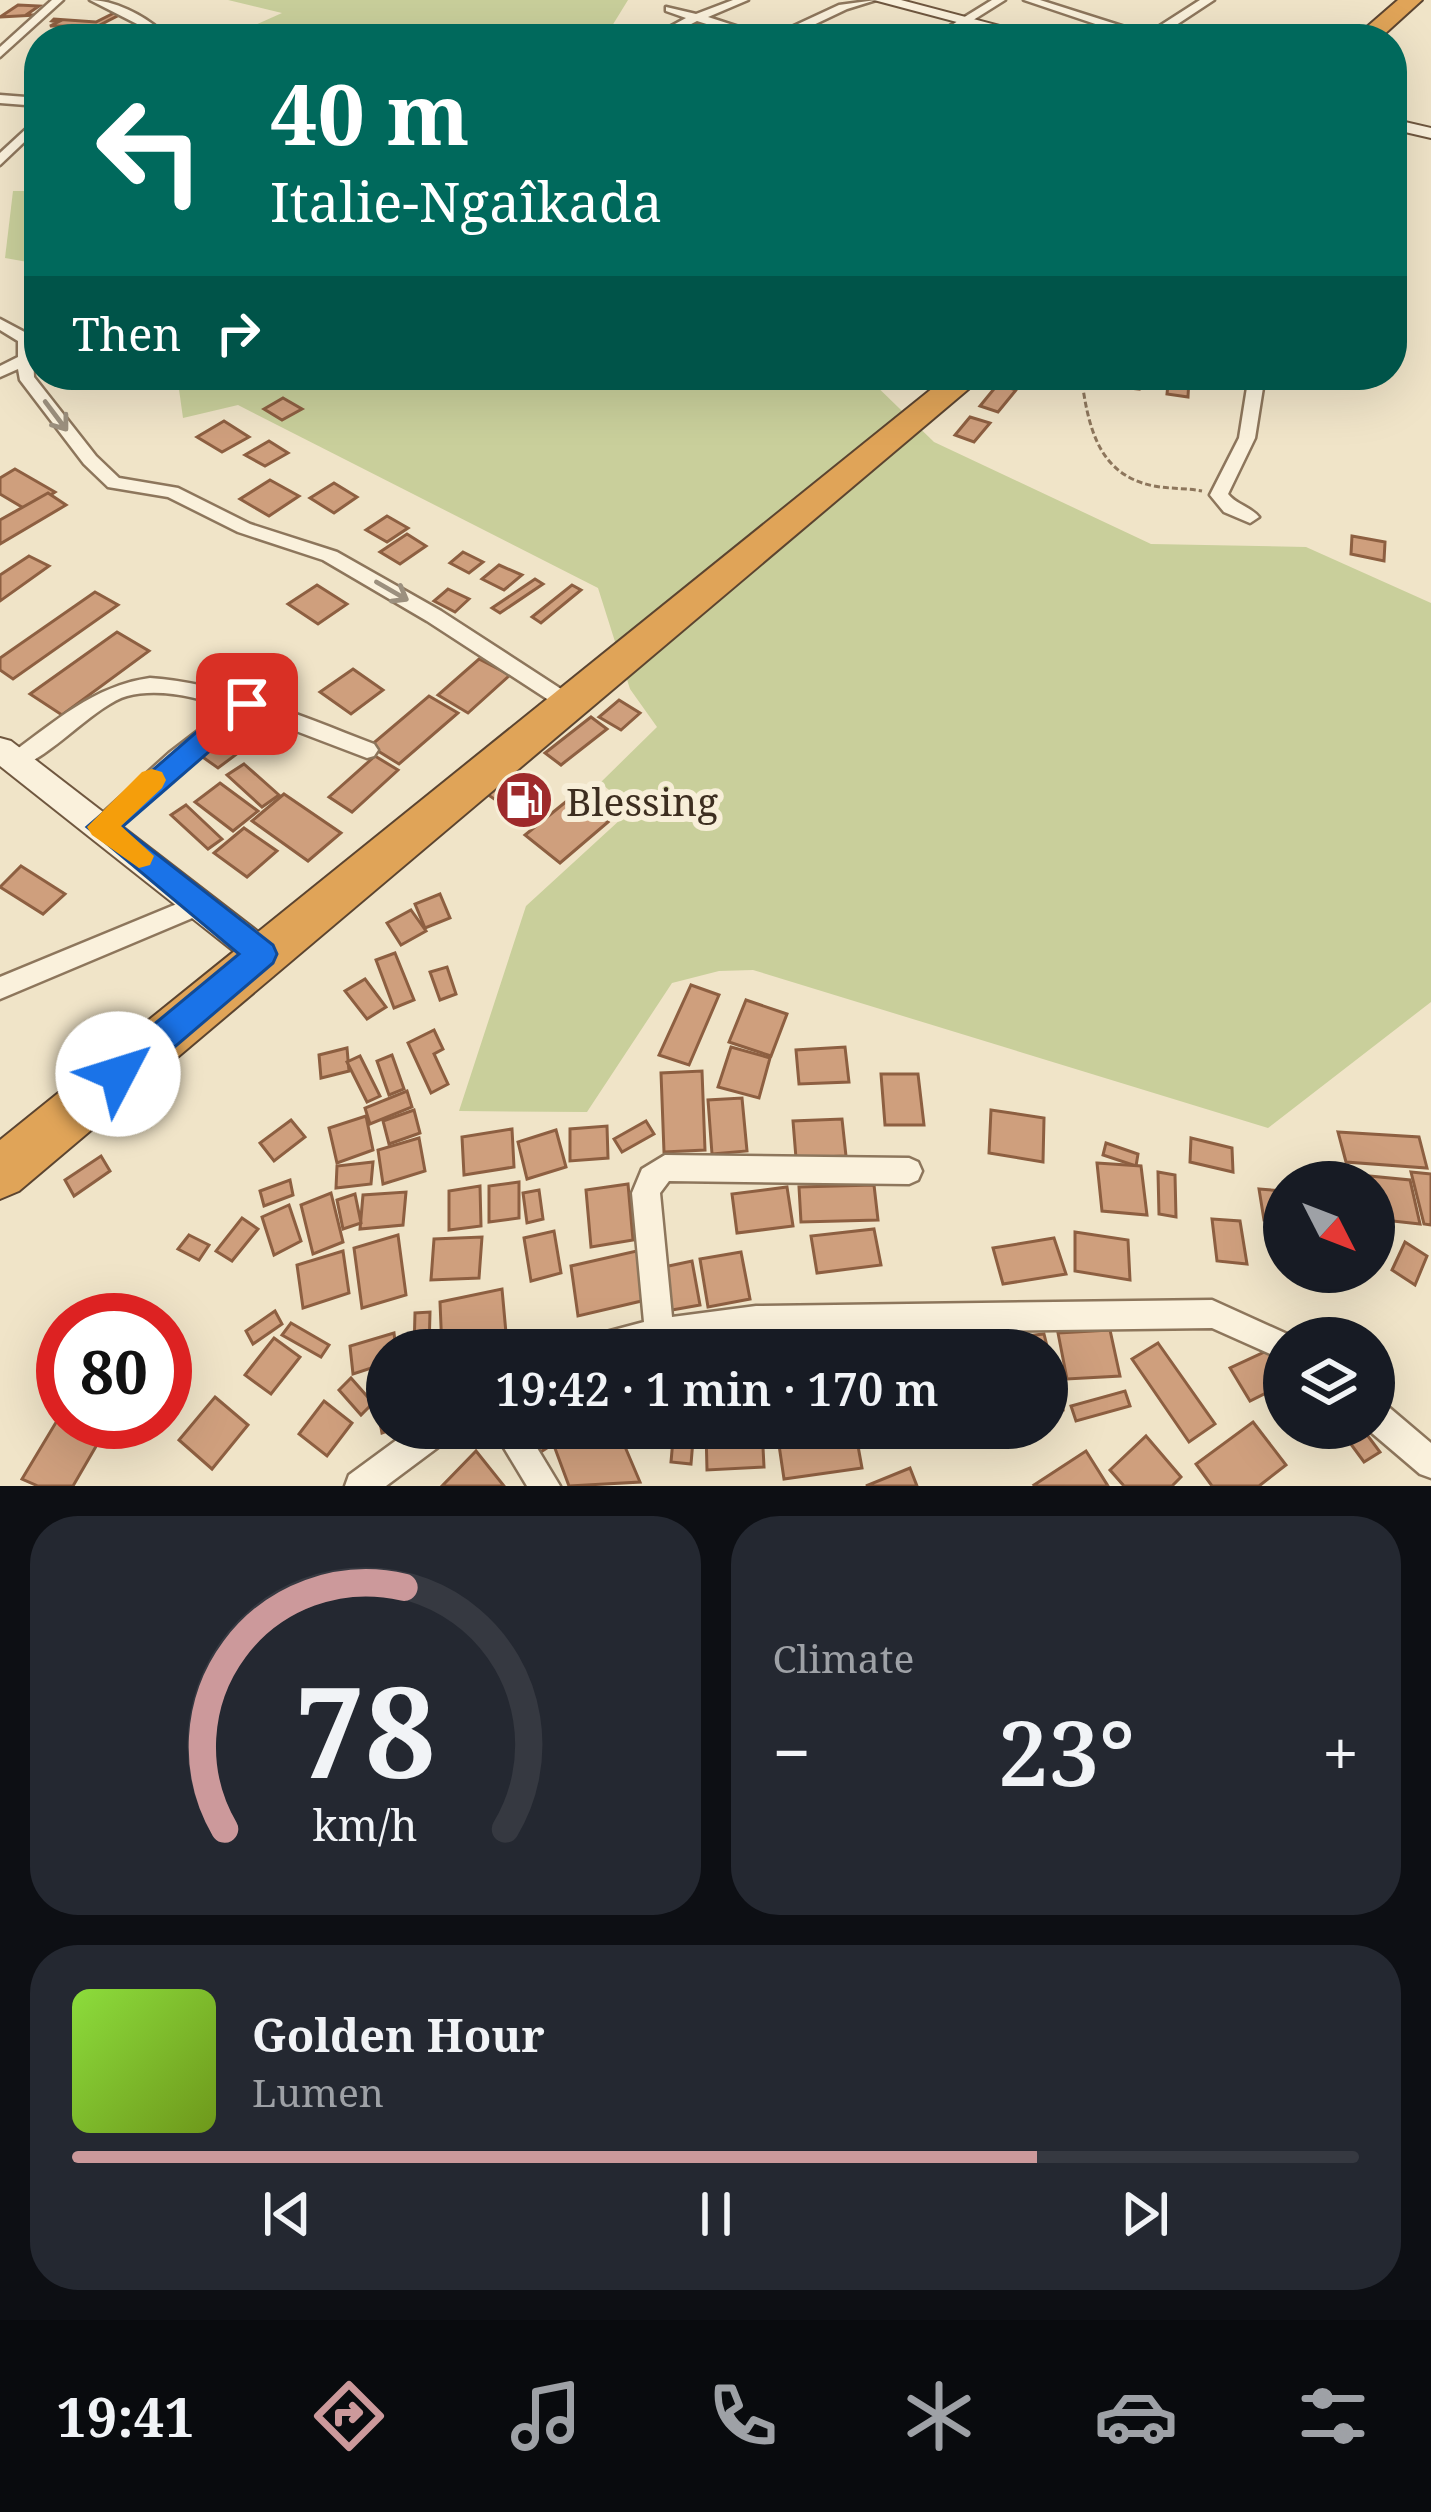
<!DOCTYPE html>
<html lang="en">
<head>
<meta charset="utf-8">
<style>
	body { margin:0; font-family:"Noto Serif",serif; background:#242831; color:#f1f3f6; height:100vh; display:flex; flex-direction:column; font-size:45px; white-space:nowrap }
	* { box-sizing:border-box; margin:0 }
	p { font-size:39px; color:#9ea1a6 }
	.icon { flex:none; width:66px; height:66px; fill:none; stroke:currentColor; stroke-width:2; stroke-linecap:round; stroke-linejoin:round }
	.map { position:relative; height:1486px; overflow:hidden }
	.details { display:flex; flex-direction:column; gap:30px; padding:30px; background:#0d0f14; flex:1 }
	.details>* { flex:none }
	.hud { position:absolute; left:24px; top:24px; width:1383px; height:366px; border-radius:48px; box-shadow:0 12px 48px #0002; background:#00695c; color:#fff; overflow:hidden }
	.needle { width:78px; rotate:132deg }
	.fabs { position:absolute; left:1263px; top:1161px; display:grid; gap:24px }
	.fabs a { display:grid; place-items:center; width:132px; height:132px; border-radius:50%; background:#171b24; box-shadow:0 12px 48px #0002; font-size:60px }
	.speed { position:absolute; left:36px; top:1293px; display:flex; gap:24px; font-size:60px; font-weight:700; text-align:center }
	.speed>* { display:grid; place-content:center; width:156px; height:156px; border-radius:50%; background:#171b24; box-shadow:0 12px 48px #0002; line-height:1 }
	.speed .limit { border:18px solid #d22; background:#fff; color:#111 }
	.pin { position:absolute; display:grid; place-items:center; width:102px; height:102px; color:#fff; margin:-51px; border-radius:24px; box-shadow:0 6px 18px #0006 }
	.me { position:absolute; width:132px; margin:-66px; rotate:50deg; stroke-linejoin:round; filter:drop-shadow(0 0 9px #0008) }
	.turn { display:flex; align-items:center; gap:42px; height:252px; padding:0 48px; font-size:54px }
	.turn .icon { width:156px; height:156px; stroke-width:2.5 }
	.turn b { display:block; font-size:84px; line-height:102px }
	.then { display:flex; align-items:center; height:114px; padding:0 48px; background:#0003; gap:24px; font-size:45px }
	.big { font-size:90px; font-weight:600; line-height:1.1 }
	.details .card { flex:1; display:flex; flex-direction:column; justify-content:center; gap:18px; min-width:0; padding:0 42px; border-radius:48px; background:#242831 }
	.details .dial { align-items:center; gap:0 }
	.dial svg { height:312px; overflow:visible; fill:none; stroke:#363941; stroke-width:7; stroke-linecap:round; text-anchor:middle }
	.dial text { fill:#f1f3f6; stroke:none }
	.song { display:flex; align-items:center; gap:36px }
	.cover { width:144px; height:144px; border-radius:18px; background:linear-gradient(135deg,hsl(90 70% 55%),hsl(80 70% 35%)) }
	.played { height:12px; border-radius:6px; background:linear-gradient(90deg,#cc999b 75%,#363941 75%) }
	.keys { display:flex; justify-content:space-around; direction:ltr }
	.heat { display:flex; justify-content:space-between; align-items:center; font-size:66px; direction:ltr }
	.details .tiles { flex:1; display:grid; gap:30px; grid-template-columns:1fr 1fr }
	.card:last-child { grid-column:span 2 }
	.trip { position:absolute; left:366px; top:1329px; width:702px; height:120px; border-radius:60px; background:#171b24; box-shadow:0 12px 48px #0002; font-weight:600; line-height:120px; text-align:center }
	.dock { display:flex; height:192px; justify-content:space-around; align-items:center; background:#090b0e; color:#9ea1a6 }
	.dock .icon { width:84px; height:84px }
	.dock .selected { color:#cc999b }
	.dock b { font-size:54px; color:#f1f3f6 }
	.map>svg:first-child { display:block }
</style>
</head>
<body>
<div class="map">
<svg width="1431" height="1486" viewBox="0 0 1431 1486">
	<rect width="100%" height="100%" fill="#f0e4c8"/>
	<!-- green -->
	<g fill="#c9cf9b">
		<polygon points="200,0 628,0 604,39 224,39 282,13 228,0"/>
		<polygon points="13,191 39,191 39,264 5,258"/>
		<polygon points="177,375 717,375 741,389 819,375 865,375 934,442 1151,544 1306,547 1431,603 1431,1002 1268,1128 753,970 719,971 672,983 587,1112 459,1111 526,906 633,808 600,783 657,727 630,689 598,588 238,405 183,418"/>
	</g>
	<!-- building -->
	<g fill="#cf9f7d" stroke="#8d5f41" stroke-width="3">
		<polygon points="18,5 39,6 26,15 37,15 0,17"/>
		<polygon points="114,13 121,14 98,26 50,26 58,22 52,21 54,19 96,22"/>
		<polygon points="1101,375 1139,375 1139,389 1100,385"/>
		<polygon points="1169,375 1189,378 1188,397 1167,394"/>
		<polygon points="998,384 1016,390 998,412 980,406"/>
		<polygon points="283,398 302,409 282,420 264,409"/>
		<polygon points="970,417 990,423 974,442 955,435"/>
		<polygon points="224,421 249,437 222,452 197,437"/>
		<polygon points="269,441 288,453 265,466 245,455"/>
		<polygon points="15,469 55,492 27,510 0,494 0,478"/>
		<polygon points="270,480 299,496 269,516 240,499"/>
		<polygon points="334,483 357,497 334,513 310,498"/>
		<polygon points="48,493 66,505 0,544 0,520"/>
		<polygon points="387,516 408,528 387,542 366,530"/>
		<polygon points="407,534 426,546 400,564 380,552"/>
		<polygon points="1352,536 1385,542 1384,561 1351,554"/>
		<polygon points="463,552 483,562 469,573 450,563"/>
		<polygon points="29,556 49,566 0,601 0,575"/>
		<polygon points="499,565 522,575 504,590 482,579"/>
		<polygon points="535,579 543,584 500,613 492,608"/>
		<polygon points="317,585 347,604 318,624 288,604"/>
		<polygon points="572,585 581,590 541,623 532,617"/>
		<polygon points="448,589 469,599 455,612 434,601"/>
		<polygon points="95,592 118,605 13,679 0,670 0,658"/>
		<polygon points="117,632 149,651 62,715 30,694"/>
		<polygon points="479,659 510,675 468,713 438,695"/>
		<polygon points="353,669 383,690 351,714 320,692"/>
		<polygon points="429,696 458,713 399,764 370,746"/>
		<polygon points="619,700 640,713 621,730 599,717"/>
		<polygon points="591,717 607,729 561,765 545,753"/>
		<polygon points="236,724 258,738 218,768 197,753"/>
		<polygon points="375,756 398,770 352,812 329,797"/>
		<polygon points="244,764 279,795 262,807 227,775"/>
		<polygon points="502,773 548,804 528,822 481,790"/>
		<polygon points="220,783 258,811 233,831 195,802"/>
		<polygon points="284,794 341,833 308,861 252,821"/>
		<polygon points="573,796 608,822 560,863 525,835"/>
		<polygon points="186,805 222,839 208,849 171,815"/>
		<polygon points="244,828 277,851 247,877 214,853"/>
		<polygon points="21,866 65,894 43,914 0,887"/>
		<polygon points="440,894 450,918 425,928 415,904"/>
		<polygon points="411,910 426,931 401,945 387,923"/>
		<polygon points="395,953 414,1000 394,1008 376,960"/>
		<polygon points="447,967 456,994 440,1000 430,972"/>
		<polygon points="365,979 386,1007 367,1019 345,991"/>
		<polygon points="691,985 719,995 689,1065 659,1055"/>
		<polygon points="746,1000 787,1014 771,1056 729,1042"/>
		<polygon points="434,1030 443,1049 434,1054 448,1084 431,1093 408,1043"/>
		<polygon points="731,1047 770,1058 759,1098 718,1087"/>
		<polygon points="845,1047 849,1082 799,1084 796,1050"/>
		<polygon points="347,1048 349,1071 321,1078 319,1055"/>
		<polygon points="392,1055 404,1089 389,1095 377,1061"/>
		<polygon points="360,1056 380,1096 367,1102 347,1062"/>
		<polygon points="702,1071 705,1150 664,1152 661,1073"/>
		<polygon points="881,1074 918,1074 924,1125 885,1125"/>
		<polygon points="407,1091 412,1107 370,1124 365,1108"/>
		<polygon points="742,1098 747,1151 712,1154 708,1100"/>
		<polygon points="414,1110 420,1133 389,1144 383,1121"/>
		<polygon points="991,1110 1044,1118 1043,1162 989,1153"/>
		<polygon points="366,1116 373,1150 337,1163 329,1128"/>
		<polygon points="842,1119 846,1156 796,1158 793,1121"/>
		<polygon points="291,1120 305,1137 274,1161 260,1143"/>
		<polygon points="646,1121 654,1134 622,1152 614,1139"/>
		<polygon points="607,1126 608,1158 570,1161 570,1129"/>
		<polygon points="512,1129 514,1167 464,1175 462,1137"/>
		<polygon points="556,1130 566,1167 527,1179 518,1142"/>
		<polygon points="1338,1132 1419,1137 1427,1168 1346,1162"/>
		<polygon points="419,1138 425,1171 383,1184 378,1150"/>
		<polygon points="1191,1138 1232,1148 1233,1172 1190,1162"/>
		<polygon points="1106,1143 1138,1154 1136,1166 1103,1155"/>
		<polygon points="101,1156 110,1171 74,1196 65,1180"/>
		<polygon points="373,1162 371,1184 336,1188 337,1166"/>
		<polygon points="1097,1163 1141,1166 1147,1215 1102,1211"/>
		<polygon points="1158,1172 1175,1175 1176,1217 1159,1214"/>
		<polygon points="1411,1172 1431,1174 1431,1225 1424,1224"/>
		<polygon points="1349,1174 1410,1180 1420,1224 1374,1219 1374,1182 1350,1182"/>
		<polygon points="290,1180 293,1195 264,1206 260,1191"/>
		<polygon points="519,1182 519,1218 489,1222 489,1186"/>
		<polygon points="628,1184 633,1240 591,1247 586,1190"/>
		<polygon points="874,1185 878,1220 801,1222 799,1187"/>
		<polygon points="480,1186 481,1226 449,1230 449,1191"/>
		<polygon points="787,1187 793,1226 737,1233 732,1194"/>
		<polygon points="1259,1189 1284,1191 1284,1221 1264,1220"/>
		<polygon points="539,1190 543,1219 527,1223 523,1193"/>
		<polygon points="406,1192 403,1225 360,1229 363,1195"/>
		<polygon points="331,1193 343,1242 313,1254 301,1205"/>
		<polygon points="355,1194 361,1223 343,1229 337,1200"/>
		<polygon points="289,1205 301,1241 274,1255 262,1217"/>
		<polygon points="242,1218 258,1229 232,1261 216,1251"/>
		<polygon points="1212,1219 1240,1221 1247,1264 1217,1261"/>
		<polygon points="874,1229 881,1265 817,1273 811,1236"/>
		<polygon points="554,1231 561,1273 531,1281 524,1238"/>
		<polygon points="1075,1232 1128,1240 1130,1280 1075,1271"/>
		<polygon points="189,1235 209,1245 199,1260 178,1249"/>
		<polygon points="398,1235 406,1295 362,1308 354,1248"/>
		<polygon points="482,1237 479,1278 431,1280 434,1239"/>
		<polygon points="1054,1238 1066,1274 1003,1284 993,1248"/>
		<polygon points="1405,1242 1427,1256 1415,1285 1392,1270"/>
		<polygon points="641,1250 650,1299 578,1316 571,1266"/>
		<polygon points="343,1251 349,1293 303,1308 297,1265"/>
		<polygon points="741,1252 750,1299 708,1307 700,1259"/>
		<polygon points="692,1261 700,1305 672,1310 664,1267"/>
		<polygon points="502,1289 507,1344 442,1350 440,1302"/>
		<polygon points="275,1311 282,1324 253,1344 246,1331"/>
		<polygon points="430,1312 429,1350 414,1350 415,1313"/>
		<polygon points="291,1323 329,1345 321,1357 282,1335"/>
		<polygon points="1110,1330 1120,1376 1067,1379 1058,1333"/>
		<polygon points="394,1333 396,1350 387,1350 387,1363 353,1374 350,1346"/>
		<polygon points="1044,1334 1063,1410 1047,1412 1047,1350 1003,1350 1000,1339"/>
		<polygon points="274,1338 300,1357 271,1394 245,1375"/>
		<polygon points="1158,1343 1215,1424 1189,1442 1132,1359"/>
		<polygon points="1271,1349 1284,1369 1284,1384 1250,1401 1230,1368"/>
		<polygon points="351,1378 373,1403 361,1415 339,1390"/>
		<polygon points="387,1391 387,1428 396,1428 382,1433 375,1396"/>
		<polygon points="1125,1391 1130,1406 1076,1421 1071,1406"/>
		<polygon points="215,1397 248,1425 212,1469 179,1440"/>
		<polygon points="324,1401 352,1423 327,1456 299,1434"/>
		<polygon points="58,1419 102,1436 73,1486 38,1486 22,1479"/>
		<polygon points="1253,1422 1286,1465 1259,1486 1212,1486 1196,1464"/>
		<polygon points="526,1428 560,1428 564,1437 539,1453"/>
		<polygon points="581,1428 617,1428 640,1482 569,1486 553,1443"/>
		<polygon points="674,1428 694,1428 691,1464 671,1462"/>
		<polygon points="762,1428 764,1467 707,1470 706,1430"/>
		<polygon points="941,1428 1014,1428 1014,1431 942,1435"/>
		<polygon points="1339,1428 1362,1428 1380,1452 1364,1462"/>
		<polygon points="856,1435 862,1468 784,1479 779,1445"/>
		<polygon points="1146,1436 1181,1477 1172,1486 1124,1486 1110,1470"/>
		<polygon points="476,1451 504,1486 442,1486"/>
		<polygon points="1086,1451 1108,1486 1035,1486 1034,1485"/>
		<polygon points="910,1468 917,1486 866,1486"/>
	</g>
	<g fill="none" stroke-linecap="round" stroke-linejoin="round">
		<!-- street casing -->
		<g stroke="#8d765c" stroke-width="5">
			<g id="street">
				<polygon points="52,0 63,0 0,57 0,47"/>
				<path d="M90 0C113 0 144 15 161 31L154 39H142L149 31 145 28Z"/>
				<polygon points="733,0 748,0 708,17 770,37 839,5 876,0 847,9 784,39 754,39 697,21 662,39 651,37 686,18 666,11 666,7 696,14"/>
				<polygon points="992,0 1005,0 943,39 929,39"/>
				<polygon points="1024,0 1040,0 1147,34 1200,0 1214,0 1155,39 1140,39"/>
				<polygon points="0,95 39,98 39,106 0,103"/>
				<polygon points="39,117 39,128 0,165 0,153"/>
				<polygon points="0,319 32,336 34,377 96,456 119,478 178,488 250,524 337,552 441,611 578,700 581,705 578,710 564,710 427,621 323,560 238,532 168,497 108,487 84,464 20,380 18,369 0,377 0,366 18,357 18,341 0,330"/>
				<path d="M1249 375H1265L1255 438 1228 494C1237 505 1251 507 1259 517L1250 523 1224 512 1210 495 1239 438Z"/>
				<path d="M150 678C229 684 301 716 374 744L378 750 374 756 367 758 249 713 185 765 110 833H94L91 827 94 821 169 753 229 707C198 698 160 687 127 696 93 705 37 773 9 767L6 761 9 755C55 722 93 686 150 678Z"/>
				<polygon points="201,894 209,897 213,904 209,911 0,999 0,977"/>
				<polygon points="665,1155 909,1158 918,1162 922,1171 918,1180 909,1184 669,1181 660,1193 672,1317 756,1306 1212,1300 1296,1338 1284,1338 1284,1360 1212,1328 756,1334 648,1350 571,1350 576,1340 644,1322 632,1193 642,1169"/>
				<polygon points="1374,1400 1385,1404 1431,1443 1431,1478 1420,1474 1366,1428 1374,1428"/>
				<polygon points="413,1428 453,1428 449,1439 386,1486 345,1486 349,1475"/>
				<polygon points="492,1428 525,1428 560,1486 527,1486"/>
			</g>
		</g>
		<!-- secondary casing -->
		<g stroke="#6f573f" stroke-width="4">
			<g id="secondary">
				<polygon points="874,0 901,0 1049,39 1021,39"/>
				<polygon points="1392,119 1431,128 1431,138 1392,129"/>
				<polygon points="0,738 11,741 274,944 279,954 274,964 262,969 250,964 0,766"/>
			</g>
		</g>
		<!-- highway casing -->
		<g stroke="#5b4430" stroke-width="4">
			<g id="highway">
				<polygon points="1398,0 1422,0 1379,39 1353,39"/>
				<polygon points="949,375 985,375 19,1191 0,1199 0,1140"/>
			</g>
		</g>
		<!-- path -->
		<path stroke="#8d765c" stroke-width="3" stroke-dasharray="6 3" stroke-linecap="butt" d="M1081 375C1088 425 1097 475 1154 486 1170 489 1186 488 1202 491"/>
		<!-- street -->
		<use href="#street" fill="#faf1dc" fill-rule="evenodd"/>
		<!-- secondary -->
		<use href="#secondary" fill="#faf1dc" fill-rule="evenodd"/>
		<!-- highway -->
		<use href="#highway" fill="#e0a458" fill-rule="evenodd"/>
	</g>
	<!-- one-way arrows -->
	<defs><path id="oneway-shaft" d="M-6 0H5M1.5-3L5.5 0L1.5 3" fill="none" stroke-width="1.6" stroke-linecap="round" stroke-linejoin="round" transform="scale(3)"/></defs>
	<g stroke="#9c907e">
		<use href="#oneway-shaft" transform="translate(56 416) rotate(53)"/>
		<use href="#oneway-shaft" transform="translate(392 591) rotate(30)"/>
	</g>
	<!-- route -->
	<polygon fill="#1a73e8" stroke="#114b97" stroke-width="3" points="247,694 260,704 256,711 122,827 273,945 277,954 273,963 130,1085 118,1089 106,1085 101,1074 106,1064 239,954 87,827 237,697"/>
	<!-- slow -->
	<polygon fill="#f59e0b" points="152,769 162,772 166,780 162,788 121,826 154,856 150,865 139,868 92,835 87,827 142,772"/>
	<!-- icons -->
	<defs>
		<g id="fuel-disc" transform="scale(3)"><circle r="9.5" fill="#9e2a2b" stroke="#f7eed8"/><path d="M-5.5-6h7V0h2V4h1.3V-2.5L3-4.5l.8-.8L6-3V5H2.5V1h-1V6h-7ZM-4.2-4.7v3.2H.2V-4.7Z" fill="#fff"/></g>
	</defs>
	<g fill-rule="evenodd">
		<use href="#fuel-disc" x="524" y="800"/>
	</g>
	<g text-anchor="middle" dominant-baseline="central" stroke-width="12" stroke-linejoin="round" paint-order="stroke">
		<!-- poi labels -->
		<g font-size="39" fill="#3d2e20" stroke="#f7eed8" text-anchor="start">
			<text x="566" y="800">Blessing</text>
		</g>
	</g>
</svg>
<div class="fabs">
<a><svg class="needle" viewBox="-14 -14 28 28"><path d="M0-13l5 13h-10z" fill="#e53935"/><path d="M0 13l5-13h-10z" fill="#9ea1a6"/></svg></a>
<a><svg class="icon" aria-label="layers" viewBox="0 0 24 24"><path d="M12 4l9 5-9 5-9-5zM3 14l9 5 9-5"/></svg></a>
</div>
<div class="speed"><div class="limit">80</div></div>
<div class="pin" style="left:247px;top:704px;background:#d93025"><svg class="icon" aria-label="arrive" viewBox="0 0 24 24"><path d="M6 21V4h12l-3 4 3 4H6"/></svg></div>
<svg class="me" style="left:118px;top:1074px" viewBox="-20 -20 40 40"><circle r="19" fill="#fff"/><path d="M0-13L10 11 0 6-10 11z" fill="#1a73e8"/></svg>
<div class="trip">19:42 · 1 min · 170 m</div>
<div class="hud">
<div class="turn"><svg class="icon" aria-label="left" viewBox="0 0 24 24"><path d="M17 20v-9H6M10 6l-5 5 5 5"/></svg><div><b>40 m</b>Italie-Ngaîkada</div></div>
<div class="then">Then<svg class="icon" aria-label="right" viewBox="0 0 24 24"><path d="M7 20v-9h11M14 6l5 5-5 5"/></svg></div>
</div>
</div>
<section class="details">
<div class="tiles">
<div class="card dial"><svg viewBox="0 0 100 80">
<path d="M14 69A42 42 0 1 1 86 69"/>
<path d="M14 69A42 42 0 0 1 60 7" stroke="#cc999b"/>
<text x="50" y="56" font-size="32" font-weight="700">78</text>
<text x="50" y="72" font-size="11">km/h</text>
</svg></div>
<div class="card"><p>Climate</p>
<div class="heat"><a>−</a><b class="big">23°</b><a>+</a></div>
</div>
<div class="card">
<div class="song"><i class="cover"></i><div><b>Golden Hour</b><p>Lumen</p></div></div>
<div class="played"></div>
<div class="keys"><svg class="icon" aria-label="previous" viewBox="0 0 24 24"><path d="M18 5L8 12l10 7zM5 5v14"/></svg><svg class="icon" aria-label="pause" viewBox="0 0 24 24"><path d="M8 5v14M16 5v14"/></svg><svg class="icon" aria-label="next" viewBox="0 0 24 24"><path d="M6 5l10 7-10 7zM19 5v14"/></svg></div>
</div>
</div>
</section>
<nav class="dock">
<b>19:41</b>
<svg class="icon selected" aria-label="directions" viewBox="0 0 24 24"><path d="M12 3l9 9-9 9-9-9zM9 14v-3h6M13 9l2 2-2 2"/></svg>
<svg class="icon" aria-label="music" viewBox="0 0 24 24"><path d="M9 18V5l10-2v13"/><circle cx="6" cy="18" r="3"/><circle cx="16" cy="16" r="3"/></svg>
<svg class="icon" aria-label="phone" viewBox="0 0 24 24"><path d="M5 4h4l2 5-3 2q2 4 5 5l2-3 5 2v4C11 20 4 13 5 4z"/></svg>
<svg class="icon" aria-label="climate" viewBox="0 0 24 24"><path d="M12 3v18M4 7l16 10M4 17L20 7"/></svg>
<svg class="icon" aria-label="car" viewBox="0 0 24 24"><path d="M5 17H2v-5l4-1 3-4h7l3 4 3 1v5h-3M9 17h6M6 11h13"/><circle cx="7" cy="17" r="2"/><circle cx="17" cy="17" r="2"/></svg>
<svg class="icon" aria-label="filters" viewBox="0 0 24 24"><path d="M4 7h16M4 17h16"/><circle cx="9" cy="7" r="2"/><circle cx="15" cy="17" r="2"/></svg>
</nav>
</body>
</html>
